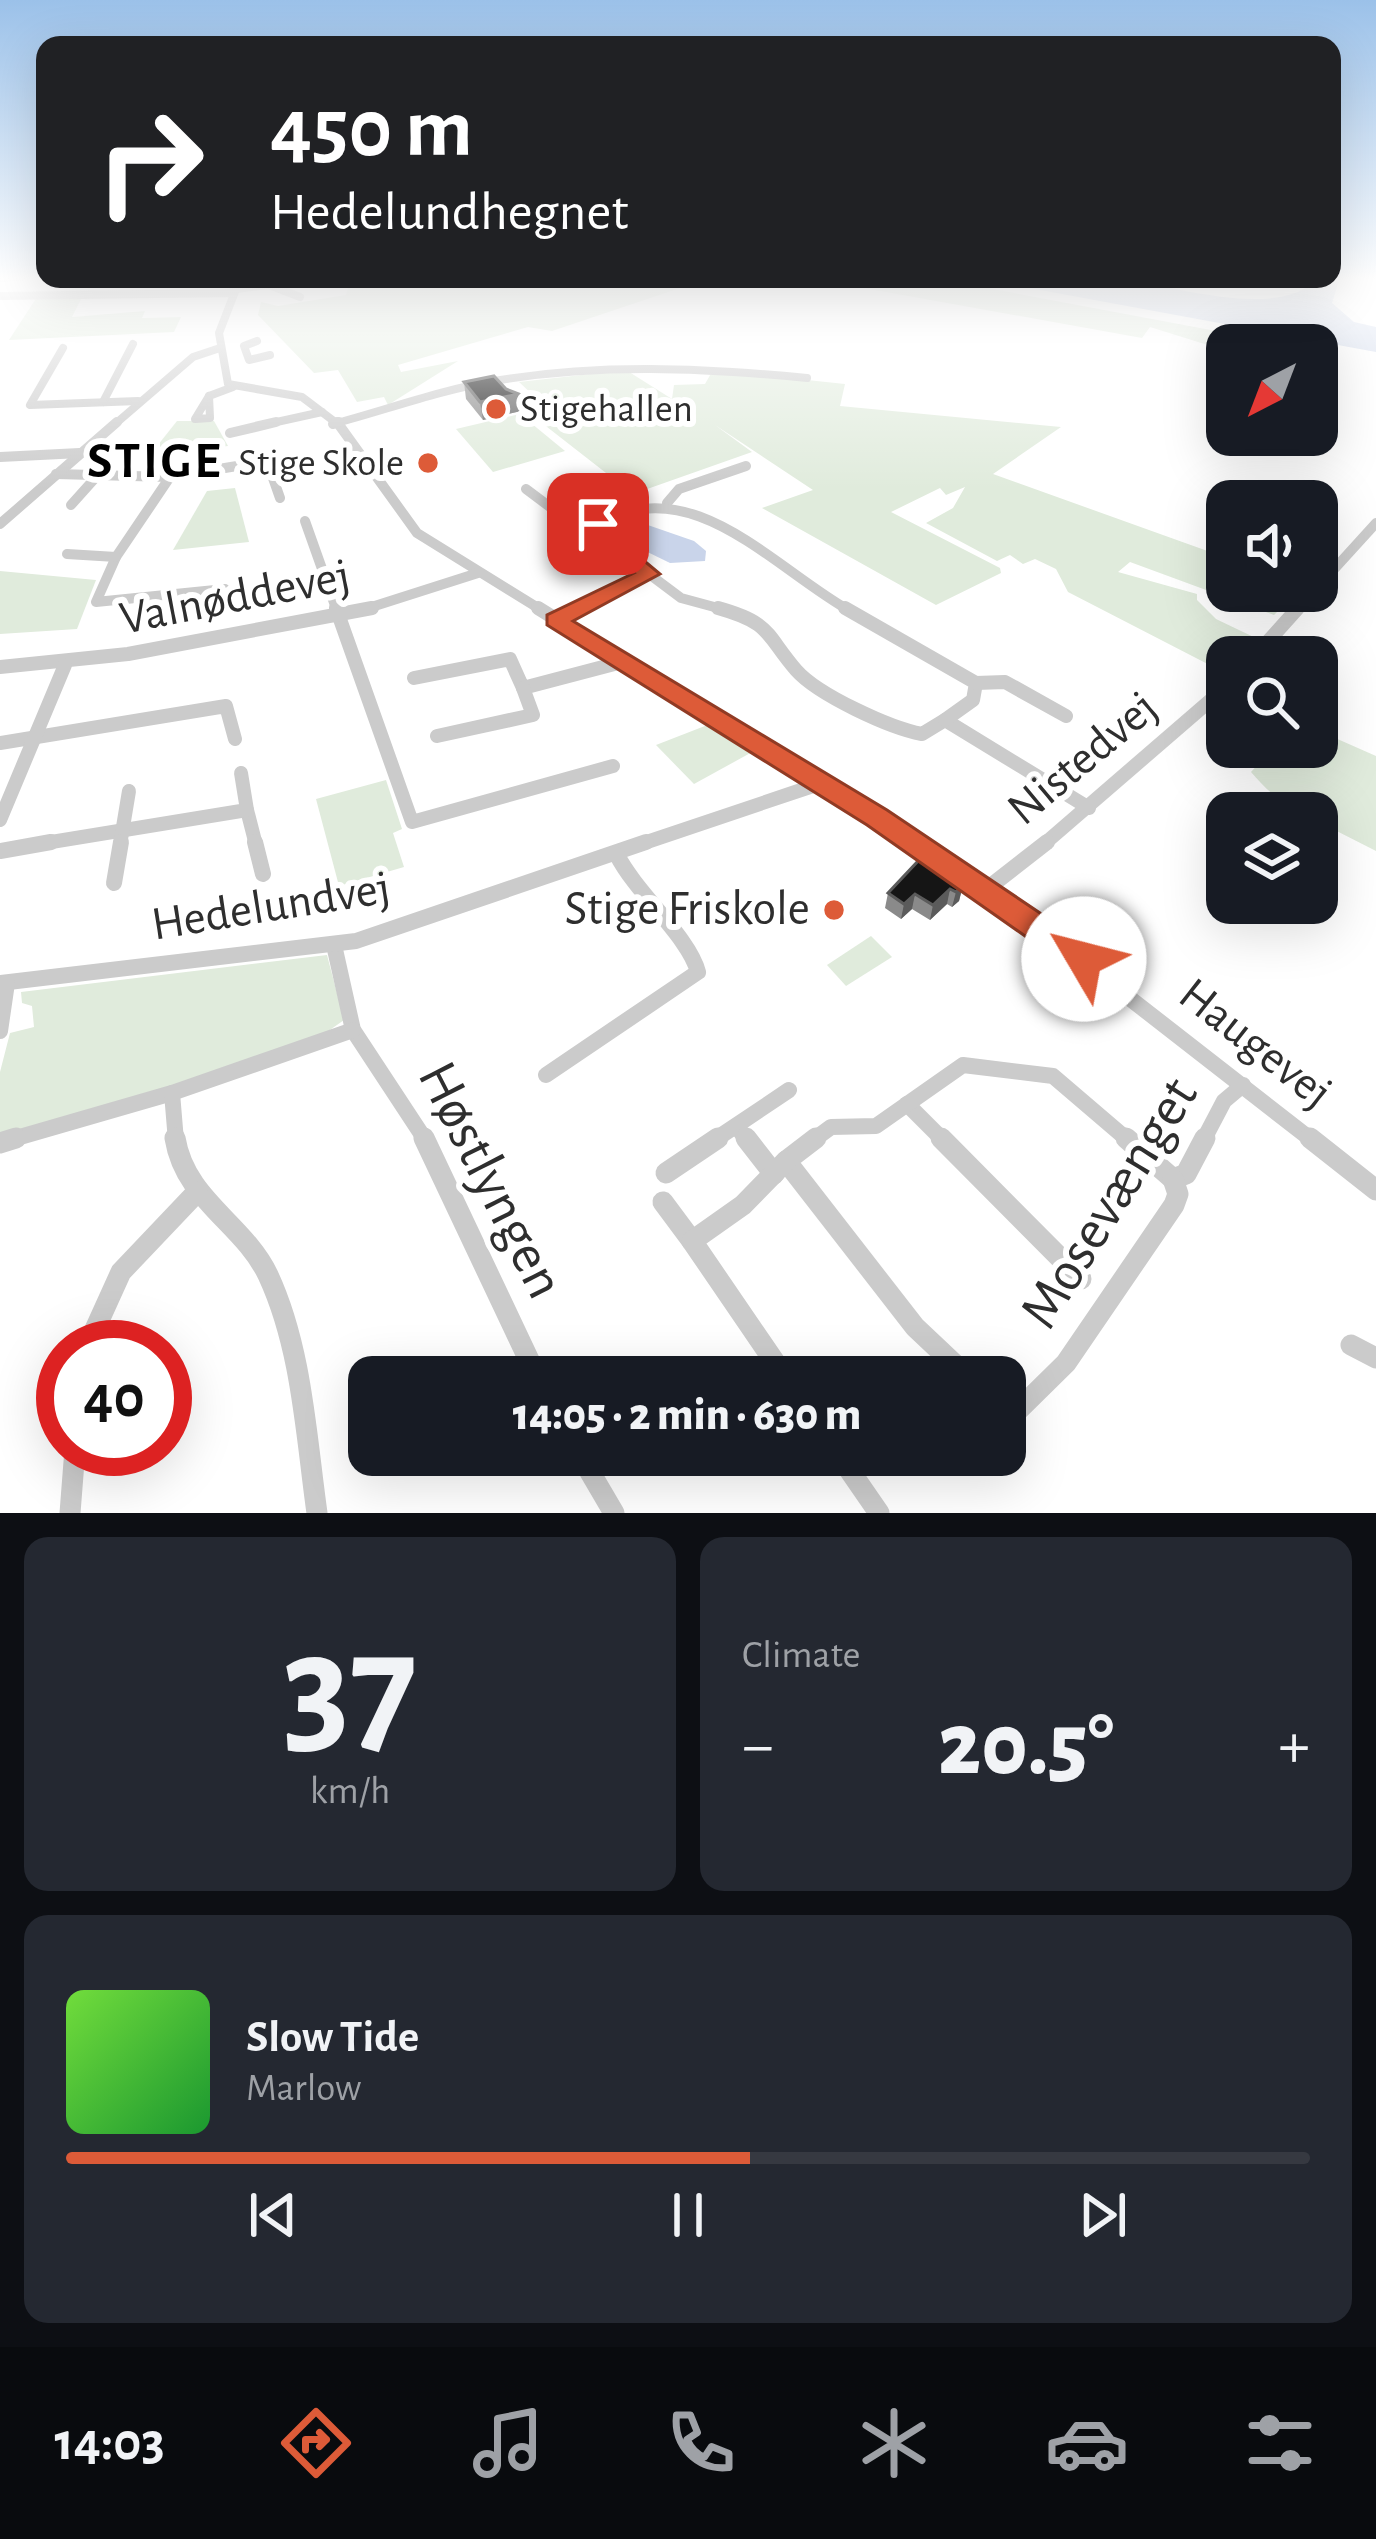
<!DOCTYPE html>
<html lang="en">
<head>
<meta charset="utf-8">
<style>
	body { margin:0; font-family:"Alegreya Sans",sans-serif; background:#242831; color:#f1f3f6; height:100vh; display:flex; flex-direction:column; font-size:45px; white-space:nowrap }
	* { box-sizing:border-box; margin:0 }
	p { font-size:39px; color:#9ea1a6 }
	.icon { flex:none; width:66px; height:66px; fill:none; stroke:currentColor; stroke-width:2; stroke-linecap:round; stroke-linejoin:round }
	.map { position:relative; height:1513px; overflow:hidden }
	.sheet { display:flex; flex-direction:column; gap:24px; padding:24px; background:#0d0f14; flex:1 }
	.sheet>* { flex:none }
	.top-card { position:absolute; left:36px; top:36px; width:1305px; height:252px; border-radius:24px; box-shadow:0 12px 48px #0002; background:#202124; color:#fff; overflow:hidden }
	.needle { width:78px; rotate:222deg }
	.tools { position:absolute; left:1206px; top:324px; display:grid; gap:24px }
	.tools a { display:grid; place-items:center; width:132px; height:132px; border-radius:24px; background:#171b24; box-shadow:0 12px 48px #0002; font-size:60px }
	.speed { position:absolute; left:36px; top:1320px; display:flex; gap:24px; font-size:60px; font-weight:700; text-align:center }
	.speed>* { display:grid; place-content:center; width:156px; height:156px; border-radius:50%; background:#171b24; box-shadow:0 12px 48px #0002; line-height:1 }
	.speed .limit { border:18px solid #d22; background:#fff; color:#111 }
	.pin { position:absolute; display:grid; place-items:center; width:102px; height:102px; color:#fff; margin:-51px; border-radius:24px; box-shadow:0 6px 18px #0006 }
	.me { position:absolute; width:132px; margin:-66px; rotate:307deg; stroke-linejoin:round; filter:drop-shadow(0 0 9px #0008) }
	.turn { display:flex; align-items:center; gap:42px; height:252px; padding:0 36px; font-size:54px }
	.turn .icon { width:156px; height:156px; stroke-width:2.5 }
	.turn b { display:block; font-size:84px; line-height:102px }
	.big { font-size:90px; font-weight:800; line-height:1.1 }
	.sheet .tile { flex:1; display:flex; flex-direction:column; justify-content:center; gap:18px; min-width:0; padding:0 42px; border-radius:24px; background:#242831 }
	.sheet .dial { align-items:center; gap:0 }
	.dial b { font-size:156px; line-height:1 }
	.song { display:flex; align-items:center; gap:36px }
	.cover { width:144px; height:144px; border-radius:18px; background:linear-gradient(135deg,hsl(100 70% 55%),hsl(130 70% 35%)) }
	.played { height:12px; border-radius:6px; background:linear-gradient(90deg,#dd5b38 55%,#363941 55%) }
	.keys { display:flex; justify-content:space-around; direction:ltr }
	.heat { display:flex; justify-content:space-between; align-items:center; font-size:66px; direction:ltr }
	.sheet .tiles { flex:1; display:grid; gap:24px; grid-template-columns:1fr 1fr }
	.tile:last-child { grid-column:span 2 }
	.trip { position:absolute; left:348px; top:1356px; width:678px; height:120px; border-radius:24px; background:#171b24; box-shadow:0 12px 48px #0002; font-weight:800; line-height:120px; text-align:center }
	.tabs { display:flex; height:192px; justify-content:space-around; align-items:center; background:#090b0e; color:#9ea1a6 }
	.tabs .icon { width:84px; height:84px }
	.tabs .active { color:#dd5b38 }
	.tabs b { font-size:54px; color:#f1f3f6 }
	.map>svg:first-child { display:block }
</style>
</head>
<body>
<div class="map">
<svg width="1376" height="1513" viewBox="0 0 1376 1513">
	<rect width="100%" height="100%" fill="#fff"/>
	<!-- green -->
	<g fill="#e0ebdc">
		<polygon points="351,279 688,279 686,286 552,331 528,327 398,365 401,372 458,361 388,405 384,397 357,402 338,370 314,373 258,315 261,302 278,306 346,295"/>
		<polygon points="814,279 939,279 1291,345 1227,345 1227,351 1150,327 1142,338"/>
		<polygon points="37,297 81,299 72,317 145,311 142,318 181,317 174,332 9,340"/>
		<polygon points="626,370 672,399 674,385 705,384 713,370 845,384 840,406 1061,427 993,474 1227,558 1227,591 1298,591 1274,615 1130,562 1118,572 1197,594 1197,600 1216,619 1262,641 1246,657 1227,657 1227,674 1068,592 1056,569 1035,559 1023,564 1010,555 997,561 926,523 953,508 965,487 946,495 940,488 891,512 1000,568 1001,573 936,605 762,508 813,490 715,425 752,452 633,494 515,402 534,396 519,382"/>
		<polygon points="520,414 565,451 493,472 456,429"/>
		<polygon points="177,421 214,421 228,446 150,455"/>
		<polygon points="235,488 249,542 173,550 207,491"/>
		<polygon points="0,571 96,580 77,629 0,634"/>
		<polygon points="710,724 754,751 694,784 656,745"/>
		<path d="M1317 730 1376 756V851L1317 821V813C1290 813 1268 792 1251 772L1274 747H1317Z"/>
		<polygon points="386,780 402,829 393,833 404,867 339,886 316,799"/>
		<polygon points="871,936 892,957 846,986 827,965"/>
		<polygon points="327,955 344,1020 310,1044 0,1138 0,1072 10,1033 34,1027 32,1006 22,1003 21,992"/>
	</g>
	<!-- water -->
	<g fill="#c9d4ea">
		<path d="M1340 277 1332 303 1354 322 1376 327V352L981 279C1029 279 1083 272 1130 280 1179 288 1280 319 1317 279Z"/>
		<polygon points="642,523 694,541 706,551 705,561 670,563 627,542 622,529"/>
	</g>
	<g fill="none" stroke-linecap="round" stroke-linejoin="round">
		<!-- minor-far4 -->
		<g stroke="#cbcbcb" stroke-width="8">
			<polyline points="0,278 20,277"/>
			<polyline points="201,279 226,280"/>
			<polyline points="226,280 236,289 219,333 228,384 302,397 339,425"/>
			<polyline points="236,289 269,285 300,297"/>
			<polyline points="0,296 234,293"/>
			<polyline points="257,341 244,346 249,360 270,355"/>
			<polyline points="63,348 30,405 138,401"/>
			<polygon points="209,396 210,418 195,419"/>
			<polyline points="209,396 233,387"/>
			<polyline points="103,402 133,344"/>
			<path d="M333 424C386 410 440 390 494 381 599 363 702 368 807 378"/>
			<polyline points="114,425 193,357 220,348"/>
			<polyline points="263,425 322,412"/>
		</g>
		<!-- minor-far3 -->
		<g stroke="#cbcbcb" stroke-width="10">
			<polyline points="337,422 417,533 543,611"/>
			<polyline points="333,424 339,422"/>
			<polyline points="230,433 276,422"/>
			<polyline points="0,457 80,453"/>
			<polyline points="56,474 170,477 267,461 280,498"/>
			<polyline points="170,477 116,557 96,602 225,589"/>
			<polyline points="526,489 550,507 600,522"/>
			<polyline points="667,503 679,489 746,466"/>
			<polyline points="71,505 97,476"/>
			<polyline points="305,521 337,611"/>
			<polyline points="0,524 117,422"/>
			<polyline points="67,554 116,557"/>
			<path d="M649 574 598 533V524C692 470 772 567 850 611"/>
			<polyline points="1317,588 1376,523"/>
			<polyline points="359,611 478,573"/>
			<polyline points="574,611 649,574 681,598 729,611"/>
			<polyline points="1296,611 1314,591"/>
		</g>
		<!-- minor-far2 -->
		<g stroke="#cbcbcb" stroke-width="14">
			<polyline points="336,608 412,822 613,766"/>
			<polyline points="538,608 920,845"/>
			<path d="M718 608C772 623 765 634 796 670 818 695 890 728 922 734L945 720 1089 808"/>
			<polyline points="845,608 976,683 973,700 945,720"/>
			<polyline points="556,620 580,608"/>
			<polyline points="1254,657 1298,608"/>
			<polyline points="0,667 128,654 372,608"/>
			<polyline points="414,678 510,659 523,688 622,662"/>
			<polyline points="976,683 1005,682 1066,716"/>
			<polyline points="437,736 533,715 523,688"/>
			<polyline points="0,743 226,706 235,739"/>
			<polyline points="247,810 256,845"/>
			<polyline points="0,820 65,665"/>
			<polyline points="33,845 247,810 241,773"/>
			<polyline points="120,845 129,791"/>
			<polyline points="638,845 819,784"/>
			<polyline points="1043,845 1227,686"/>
		</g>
		<!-- minor-far1 -->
		<g stroke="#cbcbcb" stroke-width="16">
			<polyline points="255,842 263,874"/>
			<polyline points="915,842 988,888 1313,1141"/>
			<polyline points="0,851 51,842"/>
			<polyline points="114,883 121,842"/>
			<polyline points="988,888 1047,842"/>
			<polyline points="334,945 353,1030 426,1141"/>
			<polyline points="0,983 356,941 646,842"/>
			<polyline points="0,1031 7,983"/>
			<path d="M546 1075 698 972C689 937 637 894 617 855"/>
			<polyline points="907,1104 944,1141"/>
			<polyline points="736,1126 748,1141"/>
			<polyline points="6,1141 172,1093"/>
			<polyline points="176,1141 172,1093 353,1030"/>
			<polyline points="713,1141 789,1090"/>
			<polyline points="812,1141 831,1127 876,1126 963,1065 1053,1076 1129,1141"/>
			<polyline points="1203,1141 1224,1101 1243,1085"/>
		</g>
		<!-- minor -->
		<g stroke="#cbcbcb" stroke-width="21">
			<path d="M175 1138C185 1200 243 1223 268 1275 302 1348 306 1435 317 1513"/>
			<polyline points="424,1138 537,1377"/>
			<polyline points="746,1138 774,1174"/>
			<polyline points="816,1138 786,1161 915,1327 968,1377"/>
			<polyline points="941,1138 1081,1279"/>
			<polyline points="1126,1138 1173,1179"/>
			<polyline points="1310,1138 1376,1190"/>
			<polyline points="0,1143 16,1138"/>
			<polyline points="666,1173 718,1138"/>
			<polyline points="1173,1179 1186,1174 1205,1138"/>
			<polyline points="663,1202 692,1241"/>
			<polyline points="1351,1345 1376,1358"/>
			<polyline points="87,1347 121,1272 197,1192"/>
			<polyline points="785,1377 692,1241 743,1205 786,1161"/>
			<polyline points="1005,1423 1066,1363 1174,1205 1178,1194 1173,1179"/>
			<polyline points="580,1455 614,1513"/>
			<polyline points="839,1455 879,1513"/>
			<polyline points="70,1513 75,1449"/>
		</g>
	</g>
	<!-- wall -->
	<g fill="#8a8a8a">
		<polygon points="464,382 506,389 519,394 521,411 483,420 466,399"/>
		<polygon points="963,885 959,901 952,907 947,904 930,920 912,909 901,919 885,908 888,893"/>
	</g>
	<!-- shaded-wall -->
	<g fill="#5b5b5b">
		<polygon points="519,394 521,411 483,420 480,402"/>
		<polygon points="963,885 959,901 952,907 956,892"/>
		<polygon points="950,889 947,904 930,920 933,905"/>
		<polygon points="915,894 912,909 901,919 904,904"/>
	</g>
	<!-- building -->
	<g fill="#151515" stroke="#5b5b5b" stroke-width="3">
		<polygon points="494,376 506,389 519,394 480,402 464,382"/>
		<polygon points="920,859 963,885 956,892 950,889 933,905 915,894 904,904 888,893"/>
	</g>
	<!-- sky -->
	<linearGradient id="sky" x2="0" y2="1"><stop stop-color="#9bc1e9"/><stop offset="0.57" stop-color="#fff"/><stop offset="1" stop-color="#fff" stop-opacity="0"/></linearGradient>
	<rect width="1376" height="489" fill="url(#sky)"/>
	<!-- route -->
	<polygon fill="#dd5b38" stroke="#903b24" stroke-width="3" points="591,520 606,520 612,534 660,574 573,621 887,810 1095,950 1100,959 1095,969 1072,969 867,825 547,625 547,615 634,573 595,542"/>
	<!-- markers -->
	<g fill="#dd5b38" stroke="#fff" stroke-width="4.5">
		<circle cx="496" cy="409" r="12"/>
		<circle cx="428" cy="463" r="12"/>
		<circle cx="834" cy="910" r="12"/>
	</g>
	<g text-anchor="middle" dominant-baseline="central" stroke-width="12" stroke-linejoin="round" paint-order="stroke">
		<!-- far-poi labels -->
		<g font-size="39" fill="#2e2e2e" stroke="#fff" text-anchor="start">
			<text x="520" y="409">Stigehallen</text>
			<text x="404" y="463" text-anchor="end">Stige Skole</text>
		</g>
		<!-- street labels -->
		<g font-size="48" fill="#2e2e2e" stroke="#fff">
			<text transform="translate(235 598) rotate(-11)">Valnøddevej</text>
			<text transform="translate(1083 759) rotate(-40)">Nistedvej</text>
			<text transform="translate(271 907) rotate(-9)">Hedelundvej</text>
			<text transform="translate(1255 1044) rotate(38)">Haugevej</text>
		</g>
		<!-- poi labels -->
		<g font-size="48" fill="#2e2e2e" stroke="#fff" text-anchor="end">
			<text x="810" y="910">Stige Friskole</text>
		</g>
		<!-- far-district labels -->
		<g font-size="51" font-weight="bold" letter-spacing="3" fill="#000" stroke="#fff">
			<text x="155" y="461">STIGE</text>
		</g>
		<!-- near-street labels -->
		<g font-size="57" fill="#2e2e2e" stroke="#fff">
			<text transform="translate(491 1180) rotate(63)">Høstlyngen</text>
			<text transform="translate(1109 1203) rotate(-58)">Mosevænget</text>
		</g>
	</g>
</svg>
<div class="tools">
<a><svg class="needle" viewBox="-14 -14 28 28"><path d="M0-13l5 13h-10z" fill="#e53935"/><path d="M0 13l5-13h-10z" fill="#9ea1a6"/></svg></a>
<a><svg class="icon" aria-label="sound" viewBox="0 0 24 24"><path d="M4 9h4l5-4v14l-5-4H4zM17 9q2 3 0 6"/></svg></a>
<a><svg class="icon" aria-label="search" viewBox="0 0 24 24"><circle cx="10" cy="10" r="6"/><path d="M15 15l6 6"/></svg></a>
<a><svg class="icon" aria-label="layers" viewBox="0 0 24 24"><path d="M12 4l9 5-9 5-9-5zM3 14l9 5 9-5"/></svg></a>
</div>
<div class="speed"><div class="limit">40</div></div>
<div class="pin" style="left:598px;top:524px;background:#d93025"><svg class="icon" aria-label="arrive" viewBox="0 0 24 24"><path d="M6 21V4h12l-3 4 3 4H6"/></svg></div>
<svg class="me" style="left:1084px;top:959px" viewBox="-20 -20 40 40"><circle r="19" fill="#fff"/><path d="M0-13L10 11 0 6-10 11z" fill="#dd5b38"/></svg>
<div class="trip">14:05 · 2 min · 630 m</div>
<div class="top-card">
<div class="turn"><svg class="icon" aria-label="right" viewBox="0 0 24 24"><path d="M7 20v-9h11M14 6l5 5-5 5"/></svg><div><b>450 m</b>Hedelundhegnet</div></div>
</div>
</div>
<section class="sheet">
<div class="tiles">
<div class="tile dial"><b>37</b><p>km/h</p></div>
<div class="tile"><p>Climate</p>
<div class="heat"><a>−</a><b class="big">20.5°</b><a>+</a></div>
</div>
<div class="tile">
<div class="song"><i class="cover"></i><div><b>Slow Tide</b><p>Marlow</p></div></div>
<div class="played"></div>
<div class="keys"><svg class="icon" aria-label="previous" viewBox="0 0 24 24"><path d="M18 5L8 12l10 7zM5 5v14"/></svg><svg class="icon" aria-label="pause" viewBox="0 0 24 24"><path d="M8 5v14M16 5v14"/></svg><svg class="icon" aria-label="next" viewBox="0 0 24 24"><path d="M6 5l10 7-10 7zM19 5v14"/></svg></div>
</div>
</div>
</section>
<nav class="tabs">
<b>14:03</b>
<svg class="icon active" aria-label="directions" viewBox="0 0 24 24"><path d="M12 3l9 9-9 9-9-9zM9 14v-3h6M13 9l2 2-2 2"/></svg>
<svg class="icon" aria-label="music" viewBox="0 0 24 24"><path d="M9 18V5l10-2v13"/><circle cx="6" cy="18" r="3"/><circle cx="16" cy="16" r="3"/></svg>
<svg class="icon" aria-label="phone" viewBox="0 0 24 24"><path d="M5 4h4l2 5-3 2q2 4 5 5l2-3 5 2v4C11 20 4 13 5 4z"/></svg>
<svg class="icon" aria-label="climate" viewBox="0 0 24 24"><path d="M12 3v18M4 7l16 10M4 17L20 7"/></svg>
<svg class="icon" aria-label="car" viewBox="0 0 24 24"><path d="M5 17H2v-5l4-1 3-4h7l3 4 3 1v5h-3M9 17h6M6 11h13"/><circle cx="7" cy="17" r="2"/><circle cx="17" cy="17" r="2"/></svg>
<svg class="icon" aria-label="filters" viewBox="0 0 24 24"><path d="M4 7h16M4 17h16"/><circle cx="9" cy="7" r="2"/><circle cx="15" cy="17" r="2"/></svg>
</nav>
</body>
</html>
